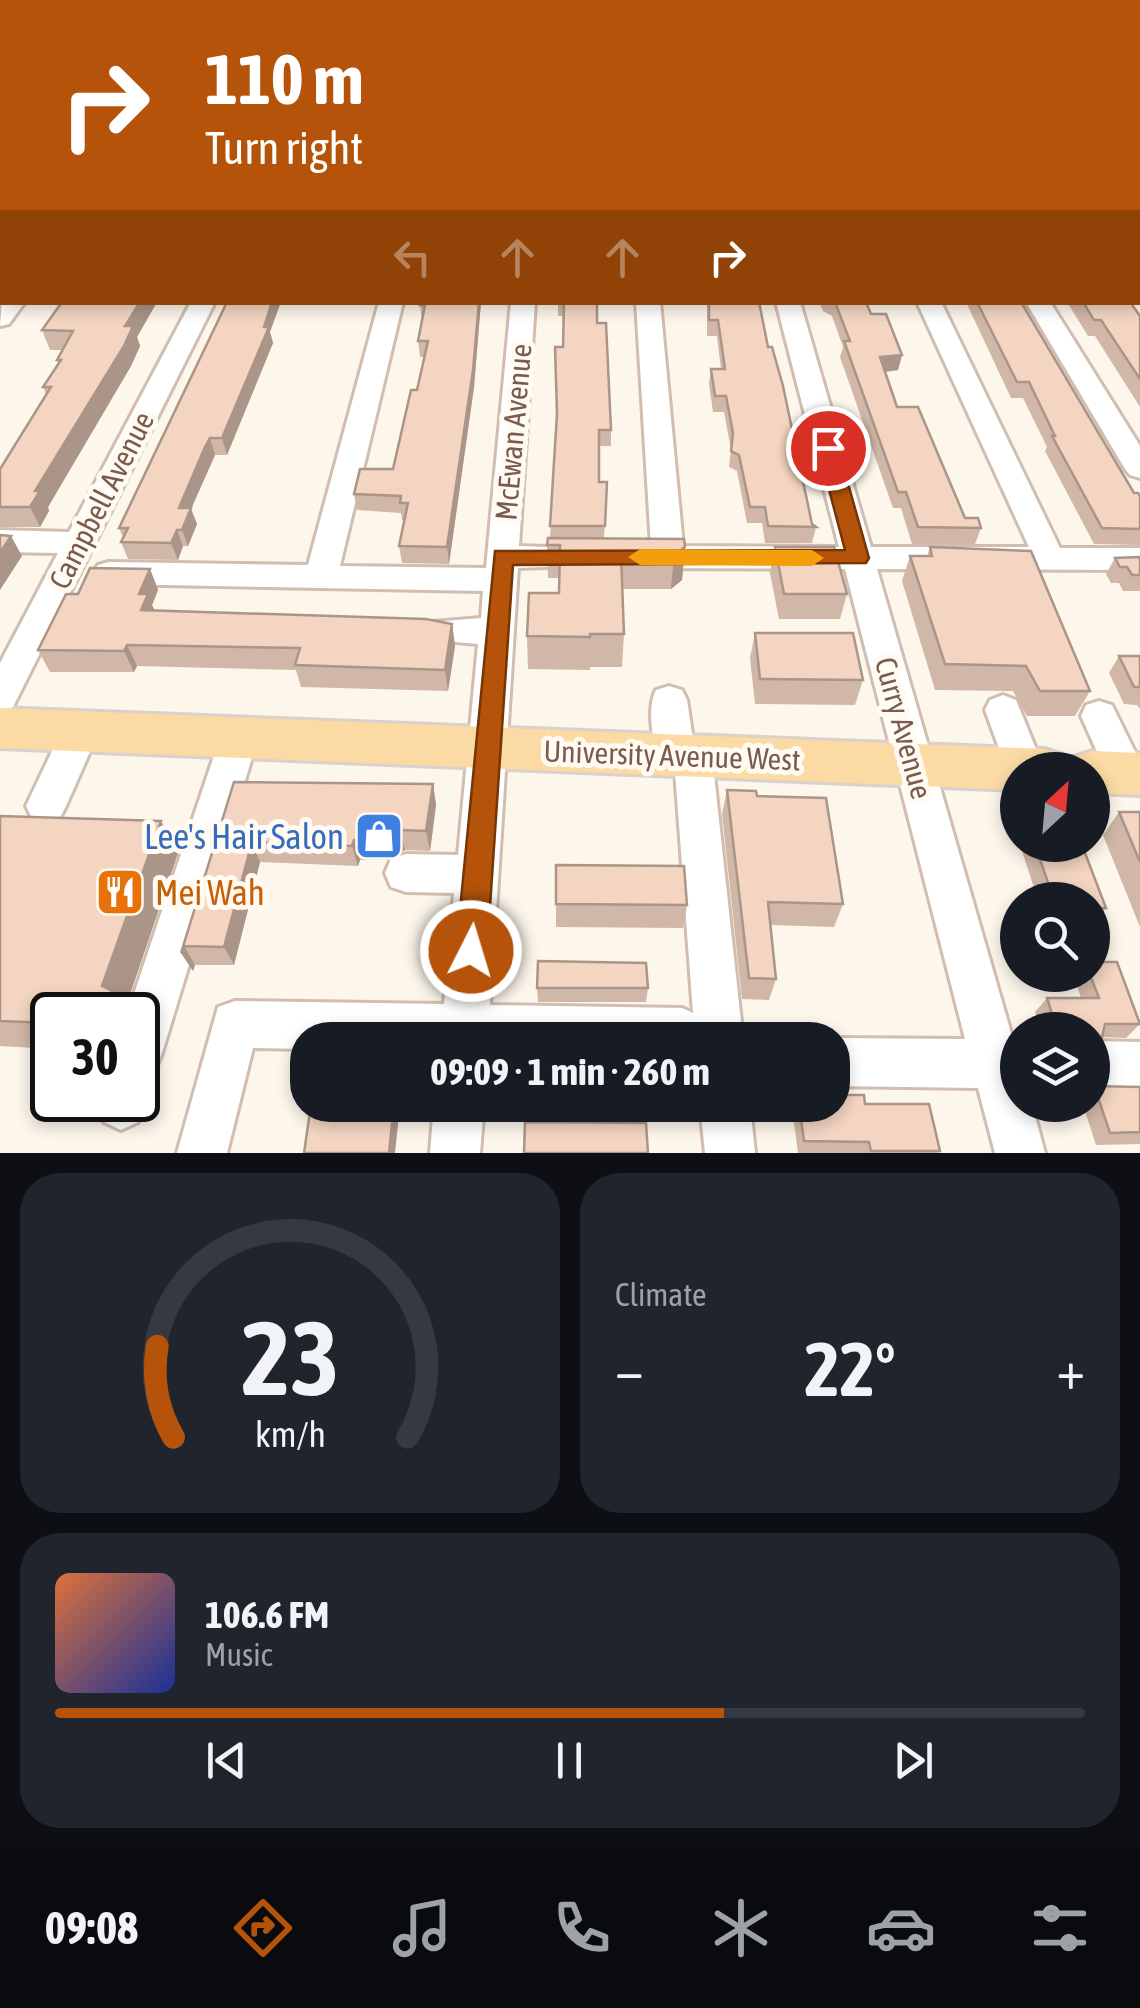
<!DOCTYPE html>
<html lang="en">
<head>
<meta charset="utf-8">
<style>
	body { margin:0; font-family:"Asap Condensed",sans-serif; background:#20242c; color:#f1f3f6; height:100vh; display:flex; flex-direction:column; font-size:38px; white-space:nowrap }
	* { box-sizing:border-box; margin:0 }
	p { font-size:32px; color:#9ea1a6 }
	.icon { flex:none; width:55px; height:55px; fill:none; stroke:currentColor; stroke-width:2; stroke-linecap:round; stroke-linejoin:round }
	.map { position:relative; height:1153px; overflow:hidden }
	.drawer { display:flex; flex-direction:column; gap:20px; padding:20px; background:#0d0f14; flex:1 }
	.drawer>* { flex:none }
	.hud { position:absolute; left:0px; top:0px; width:1140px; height:305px; box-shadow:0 5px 15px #0003; background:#b45309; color:#fff; overflow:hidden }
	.needle { width:65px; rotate:26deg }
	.tools { position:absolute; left:1000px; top:752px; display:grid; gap:20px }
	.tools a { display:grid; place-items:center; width:110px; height:110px; border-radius:50%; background:#171b24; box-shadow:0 5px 15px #0003; font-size:50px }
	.speed { position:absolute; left:30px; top:992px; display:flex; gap:20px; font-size:50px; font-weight:700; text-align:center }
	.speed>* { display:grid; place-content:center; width:130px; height:130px; border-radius:50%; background:#171b24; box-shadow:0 5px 15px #0003; line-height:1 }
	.speed .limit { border:5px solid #111; border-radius:15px; background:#fff; color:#111 }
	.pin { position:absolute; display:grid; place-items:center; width:85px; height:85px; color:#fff; margin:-42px; border:5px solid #fff; border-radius:50%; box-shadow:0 2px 10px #0007 }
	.me { position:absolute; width:110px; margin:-55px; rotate:5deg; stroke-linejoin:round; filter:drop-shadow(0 0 8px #0008) }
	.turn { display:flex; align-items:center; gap:35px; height:210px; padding:0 40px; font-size:45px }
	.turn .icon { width:130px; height:130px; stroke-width:2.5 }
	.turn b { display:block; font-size:70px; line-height:85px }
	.lanes { display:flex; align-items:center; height:95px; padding:0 40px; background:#0003; justify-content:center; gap:50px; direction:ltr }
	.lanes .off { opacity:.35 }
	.big { font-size:75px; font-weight:700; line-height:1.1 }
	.drawer .widget { flex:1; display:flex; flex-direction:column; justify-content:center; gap:15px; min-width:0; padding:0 35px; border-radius:40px; background:#20242c }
	.drawer .dial { align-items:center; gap:0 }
	.dial svg { height:260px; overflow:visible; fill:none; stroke:#363941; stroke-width:7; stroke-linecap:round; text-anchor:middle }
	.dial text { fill:#f1f3f6; stroke:none }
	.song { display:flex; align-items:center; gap:30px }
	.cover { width:120px; height:120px; border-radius:15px; background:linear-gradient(135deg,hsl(20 70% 55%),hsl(230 70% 35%)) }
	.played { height:10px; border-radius:5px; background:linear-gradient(90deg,#b45309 65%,#363941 65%) }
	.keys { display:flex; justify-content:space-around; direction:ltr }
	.heat { display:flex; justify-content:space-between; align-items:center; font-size:55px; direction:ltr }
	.drawer .tiles { flex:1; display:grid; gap:20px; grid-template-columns:1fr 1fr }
	.widget:last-child { grid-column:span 2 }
	.trip { position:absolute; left:290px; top:1022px; width:560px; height:100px; border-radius:40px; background:#171b24; box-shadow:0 5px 15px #0003; font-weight:700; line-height:100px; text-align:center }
	.tabs { display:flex; height:160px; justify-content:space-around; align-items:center; background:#090b0e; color:#9ea1a6 }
	.tabs .icon { width:70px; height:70px }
	.tabs .on { color:#b45309 }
	.tabs b { font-size:45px; color:#f1f3f6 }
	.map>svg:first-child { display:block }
</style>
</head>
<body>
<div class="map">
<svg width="1140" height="1153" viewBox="0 0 1140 1153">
	<rect width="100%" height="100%" fill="#fdf6eb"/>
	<!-- water -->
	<polygon fill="#bfe2e8" stroke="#a5d2da" stroke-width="2.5" points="0,0 1140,0 1140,104 1138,2 2,2 0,101"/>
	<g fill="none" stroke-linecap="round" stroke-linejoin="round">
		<!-- minor casing -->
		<g stroke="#d1beb0" stroke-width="6">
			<g id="minor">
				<polygon points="2,171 2,185 0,186 0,172"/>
				<polygon points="1138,285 1140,285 1140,302 1138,301"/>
				<polygon points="2,300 25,302 9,324 0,326"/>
				<polygon points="191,302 215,302 13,707 0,711 0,663 58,553 0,552 0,530 69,532"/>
				<path d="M379 302H403L340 566 486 568 511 302H535L519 546 599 549 604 557 599 565 518 568 490 1005 682 1008 693 1013 675 771 662 766C653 747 646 709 656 690L669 686 682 690 687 700 693 740 707 745 712 756 743 1040H308V1049L253 1048 227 1153H177L218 1007 235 1001 444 1004 454 893 406 892 391 887 385 873 391 859 406 854 458 855 478 644 433 640 428 631 433 622 481 618 483 591 109 584 98 581 93 573 98 565 109 562 308 565Z"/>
				<polygon points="636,302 660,302 683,546 839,547 776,302 800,302 871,547 1029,547 917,302 941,302 1060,548 1140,548 1140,570 877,569 1013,1040 1018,1042 1018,1105 1032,1105 1045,1153 995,1153 978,1088 832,1086 832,1040 827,1040 832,1038 965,1039 845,569 642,568 631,565 626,557 631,549 651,546"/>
				<polygon points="1026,302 1050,302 1140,446 1140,478 1130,475 1125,469"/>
				<polygon points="1003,695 1016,700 1044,769 1018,770 1018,783 1011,781 985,710 990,700"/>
				<polygon points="1099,701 1112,705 1140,762 1140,785 1126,789 1112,785 1081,716 1086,705"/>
				<polygon points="80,716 93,720 99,731 66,806 60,818 46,823 32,818 26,806 67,720"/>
				<polygon points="239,723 252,727 258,738 162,1053 155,1070 138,1077 138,1015 127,1015 220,738 226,727"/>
				<polygon points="1092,1041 1140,1042 1140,1090 1092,1089"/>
				<polygon points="138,1082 147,1100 138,1122 121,1130 104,1122 97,1100 138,1100"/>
				<polygon points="434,1105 484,1105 480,1153 430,1153"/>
				<polygon points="700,1105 750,1105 755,1153 705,1153"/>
			</g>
		</g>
		<!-- major casing -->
		<g stroke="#dad1cd" stroke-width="6">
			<g id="major">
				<rect x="1138" y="136" width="2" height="15"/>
				<polygon points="0,708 1045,749 1063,755 1069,767 1074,757 1092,751 1140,753 1140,795 1092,793 1092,770 1018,770 1018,790 0,748"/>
			</g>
		</g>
		<!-- minor -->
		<use href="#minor" fill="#fff" fill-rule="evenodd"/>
		<!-- major -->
		<use href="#major" fill="#fbdaa4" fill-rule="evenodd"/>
	</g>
	<!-- wall -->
	<g fill="#d1b7a7">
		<polygon points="0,141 2,141 2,164 0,162"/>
		<polygon points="1138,152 1140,155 1140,220 1138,218"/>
		<polygon points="62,302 157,302 137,337 140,346 131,366 48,507 49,511 40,527 0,527 0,469 46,394 43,387 59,364 57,360 63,350 50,350 42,330"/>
		<polygon points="481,302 474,387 449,564 402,563 399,546 405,520 402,520 401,513 357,510 354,494 393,469 417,390 424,357 420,357 418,341 422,321 420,305"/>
		<polygon points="558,302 597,302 597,323 611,430 611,446 599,446 599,482 607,482 604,539 685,547 682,580 671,589 622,589 624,634 622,667 590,667 590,670 528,669 527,636 559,593 559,578 548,578 547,545 550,538 564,316 558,316"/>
		<polygon points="707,302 759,302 768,347 812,524 816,527 812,543 765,543 762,523 747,523 737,471 729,467 731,449 724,412 713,412 709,384 711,369 721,369 717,336 707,336"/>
		<polygon points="819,302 866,302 871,314 902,355 898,370 885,372 897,407 965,518 981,528 975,544 912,544 901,508 893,508 840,357 843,347 832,316 823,311"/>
		<polygon points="966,302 1021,302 1134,493 1140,496 1140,545 1094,544 1045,451 1047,447 1023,398 1011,398"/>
		<polygon points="1067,302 1130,302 1140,316 1140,407 1095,336 1088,336"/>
		<polygon points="270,332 273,343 227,455 215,455 191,509 197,524 188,546 183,546 178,560 128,559 121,542 123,537 119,528"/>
		<polygon points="775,547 847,594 840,619 779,619 770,573"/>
		<polygon points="930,547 1090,691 1075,716 1027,716 1013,691 935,690 902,581 910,556 927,556"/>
		<polygon points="1140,557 1140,591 1123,591 1119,583 1111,583 1106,574 1115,558"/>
		<polygon points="150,569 158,590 152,605 155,611 452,624 455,646 448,691 301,687 296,670 137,666 134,672 50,672 38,650 78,594"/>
		<polygon points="755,633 863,680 855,705 755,704 750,658"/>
		<polygon points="1119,656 1140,656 1140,709 1137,705 1124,704 1109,673"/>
		<polygon points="234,782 433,784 436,805 430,851 405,850 386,860 360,860 358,866 260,862 234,965 195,965 193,971 181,953"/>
		<polygon points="727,790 757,796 843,904 834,927 770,925 776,979 769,1000 742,999 722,814"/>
		<polygon points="1119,812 1140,812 1140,927 1103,835"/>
		<polygon points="0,816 178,853 125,1009 130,1015 52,1015 52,1049 0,1046"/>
		<polygon points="1020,845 1082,845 1106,908 1094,924 1092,900 1038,900"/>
		<polygon points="556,865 687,905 683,928 556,927"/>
		<polygon points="1075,975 1092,975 1140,1024 1126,1038 1102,1037 1101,1042 1092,1052 1092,1030 1041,1030 1035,1012 1047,998 1081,998 1074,976"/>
		<polygon points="537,988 648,988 646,1002 538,1002"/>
		<polygon points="1094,1086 1140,1087 1140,1144 1096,1145 1083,1105 1092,1105 1092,1088"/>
		<polygon points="865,1104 940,1151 938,1153 798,1153 792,1107 793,1105"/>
	</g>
	<!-- shaded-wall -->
	<g fill="#aa9588">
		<polygon points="2,255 2,276 0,279 0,258"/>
		<polygon points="140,302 157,302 137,337 140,346 131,366 48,507 49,511 40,527 30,507 35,491"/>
		<polygon points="272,302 281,302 270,332 273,343 227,455 222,438"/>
		<polygon points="479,302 481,302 474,387 449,564 447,547"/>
		<polygon points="902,355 898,370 876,373 880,357"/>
		<polygon points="210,438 215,455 191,509 197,524 188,546 182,530 179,508"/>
		<polygon points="177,530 183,546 178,560 171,543"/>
		<polygon points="11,536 22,556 0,590 0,553"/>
		<polygon points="685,547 682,580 671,589 674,555"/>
		<polygon points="150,569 158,590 152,605 157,616 141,610 139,594"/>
		<polygon points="452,624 455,646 448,691 445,670"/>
		<polygon points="127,645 137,666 134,672 124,651"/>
		<polygon points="433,784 436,805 430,851 426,831"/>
		<polygon points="161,821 178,853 125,1009 130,1015 103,1015 102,986"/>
		<polygon points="400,830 405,850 386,860 381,840"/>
		<polygon points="354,840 360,860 358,866 352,846"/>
		<polygon points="252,842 260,862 234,965 224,947"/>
		<polygon points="184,946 195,965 193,971 181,953"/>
		<polygon points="394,1105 400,1105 395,1153 389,1153"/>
	</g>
	<!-- building -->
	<g fill="#f3d5c2" stroke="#aa9588" stroke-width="2.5">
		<polygon points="1138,152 1140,155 1140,200 1138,198"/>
		<polygon points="0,237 2,237 2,255 0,258"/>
		<polygon points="62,302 140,302 125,326 133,326 124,346 35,491 40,491 30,507 0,507 0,469 51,387 43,387 61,360 57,360 73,331 42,330"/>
		<polygon points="227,302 272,302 264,327 269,327 222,438 210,438 205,447 179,508 191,508 182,530 177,530 171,543 121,542 128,528 119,528"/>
		<polygon points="421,302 479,302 473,370 447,547 399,546 408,503 400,503 401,496 354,494 360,469 393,469 411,390 417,390 428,341 418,341 425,305 420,305"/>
		<polygon points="564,302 597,302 597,323 606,323 611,430 599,430 599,482 607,482 605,526 550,526 557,414 555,347 563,347"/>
		<polygon points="709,302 759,302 768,347 772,347 783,386 812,524 816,527 768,526 765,507 750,507 739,455 731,451 733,433 726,396 715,396 711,369 725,369 718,320 709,320"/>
		<polygon points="835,302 866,302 871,314 886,314 902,355 880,357 897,407 918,407 965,518 978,518 981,528 918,527 906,492 898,492 844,341 850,341"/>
		<polygon points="977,302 1021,302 1134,493 1138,493 1140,496 1140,529 1102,528 1052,436 1055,436 1029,382 1017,382"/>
		<polygon points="1083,302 1130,302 1140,316 1140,379 1101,320 1094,320"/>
		<polygon points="0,535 11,536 0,553"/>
		<polygon points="548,538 684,539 685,547 674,555 621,555 624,634 590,634 590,637 527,636 529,593 559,593 560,545 547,545"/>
		<polygon points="775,547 834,547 847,594 784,594"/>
		<polygon points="930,547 1031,551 1090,691 1040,691 1026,666 945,664 910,556 932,556"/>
		<polygon points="1140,557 1140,575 1132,575 1127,567 1120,567 1115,558"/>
		<polygon points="90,568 150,569 139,594 148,594 141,610 426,619 452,624 445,670 295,665 300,648 127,645 124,651 38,650 66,594 78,594"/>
		<polygon points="755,633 853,633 863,680 760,679"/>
		<polygon points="1119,656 1140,656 1140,687 1134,687"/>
		<polygon points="234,782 433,784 426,831 400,830 381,840 354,840 352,846 252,842 224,947 184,946 181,953"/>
		<polygon points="727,790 756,791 757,796 826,798 843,904 768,902 776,979 749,978"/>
		<polygon points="1119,812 1140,812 1140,862"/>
		<polygon points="0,816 161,821 102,986 112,991 103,1015 52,1015 52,1023 0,1021"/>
		<polygon points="1035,845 1082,845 1106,908 1092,908 1092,900 1054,900"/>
		<polygon points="556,865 684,866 687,905 556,904"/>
		<polygon points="538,961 646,963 648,988 537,988"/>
		<polygon points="1092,962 1117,962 1140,1024 1105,1024 1101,1042 1092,1042 1092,1030 1070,1030 1066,1020 1054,1020 1047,998 1099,998 1090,975 1092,975"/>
		<rect x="535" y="1030" width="97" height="10"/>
		<polygon points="1094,1086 1140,1087 1140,1132 1110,1133"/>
		<polygon points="832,1095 864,1095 865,1104 929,1104 940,1151 871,1151 869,1142 804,1141 799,1105 832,1105"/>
		<polygon points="311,1105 394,1105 389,1153 304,1153"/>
		<polygon points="525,1122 646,1123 648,1153 524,1153"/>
	</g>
	<!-- route -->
	<polygon fill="#b45309" stroke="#753606" stroke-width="2.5" points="828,442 838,448 869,558 866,563 513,565 487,951 482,962 471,966 460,962 456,951 495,551 845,550 818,448"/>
	<!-- slow -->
	<polygon fill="#f59e0b" points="640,549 812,550 824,558 812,566 640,565 628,557"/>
	<!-- icons -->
	<defs>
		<g id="shop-square" transform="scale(2.5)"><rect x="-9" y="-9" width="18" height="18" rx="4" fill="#3f7fe0" stroke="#fffaf2"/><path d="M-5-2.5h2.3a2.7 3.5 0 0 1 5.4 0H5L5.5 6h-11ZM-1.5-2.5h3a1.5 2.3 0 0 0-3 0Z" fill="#fff"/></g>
		<g id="restaurant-square" transform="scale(2.5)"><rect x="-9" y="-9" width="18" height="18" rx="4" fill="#e8710a" stroke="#fffaf2"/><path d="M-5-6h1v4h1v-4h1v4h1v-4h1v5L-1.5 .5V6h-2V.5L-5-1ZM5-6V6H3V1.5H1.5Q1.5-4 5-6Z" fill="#fff"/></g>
	</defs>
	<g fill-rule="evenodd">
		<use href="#shop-square" x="379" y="836"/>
		<use href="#restaurant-square" x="120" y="892"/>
	</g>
	<g text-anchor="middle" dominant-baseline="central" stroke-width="10" stroke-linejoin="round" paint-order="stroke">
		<!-- street labels -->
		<g font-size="30" fill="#7a5c4d" stroke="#fffaf2">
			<text transform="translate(513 432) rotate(-85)">McEwan Avenue</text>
			<text transform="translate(101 500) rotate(-63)">Campbell Avenue</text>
			<text transform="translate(904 728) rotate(75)">Curry Avenue</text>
			<text transform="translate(672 755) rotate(2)">University Avenue West</text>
		</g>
		<!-- near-shop labels -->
		<g font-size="35" fill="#366cbe" stroke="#fffaf2" text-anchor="end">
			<text x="344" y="836">Lee's Hair Salon</text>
		</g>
		<!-- near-food labels -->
		<g font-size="35" fill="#c56008" stroke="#fffaf2" text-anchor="start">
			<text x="155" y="892">Mei Wah</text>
		</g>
	</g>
</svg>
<div class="tools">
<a><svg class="needle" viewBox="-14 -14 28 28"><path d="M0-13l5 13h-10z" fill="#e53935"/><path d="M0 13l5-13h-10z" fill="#9ea1a6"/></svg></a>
<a><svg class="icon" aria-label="search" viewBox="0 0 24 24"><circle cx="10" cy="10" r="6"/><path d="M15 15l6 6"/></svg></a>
<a><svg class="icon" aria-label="layers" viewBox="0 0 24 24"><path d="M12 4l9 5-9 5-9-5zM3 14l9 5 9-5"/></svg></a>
</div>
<div class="speed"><div class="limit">30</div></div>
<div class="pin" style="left:828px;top:448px;background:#d93025"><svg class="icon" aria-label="arrive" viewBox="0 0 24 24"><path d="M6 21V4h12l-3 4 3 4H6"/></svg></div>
<svg class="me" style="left:471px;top:951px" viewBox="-20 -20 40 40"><circle r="17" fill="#b45309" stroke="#fff" stroke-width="3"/><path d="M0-11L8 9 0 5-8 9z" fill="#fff"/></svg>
<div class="trip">09:09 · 1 min · 260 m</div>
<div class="hud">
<div class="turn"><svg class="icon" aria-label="right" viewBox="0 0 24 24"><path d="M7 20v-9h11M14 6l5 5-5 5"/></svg><div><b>110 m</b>Turn right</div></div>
<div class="lanes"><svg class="icon off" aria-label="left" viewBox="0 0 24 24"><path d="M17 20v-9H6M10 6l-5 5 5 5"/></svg><svg class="icon off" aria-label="ahead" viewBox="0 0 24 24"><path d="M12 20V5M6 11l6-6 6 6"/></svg><svg class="icon off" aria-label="ahead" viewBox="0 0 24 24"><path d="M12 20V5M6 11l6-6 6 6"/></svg><svg class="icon" aria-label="right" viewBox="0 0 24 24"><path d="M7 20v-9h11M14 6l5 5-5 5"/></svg></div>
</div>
</div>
<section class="drawer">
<div class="tiles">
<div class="widget dial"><svg viewBox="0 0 100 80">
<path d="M14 69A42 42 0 1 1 86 69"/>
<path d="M14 69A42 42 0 0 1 9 41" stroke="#b45309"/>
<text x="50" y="56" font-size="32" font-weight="700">23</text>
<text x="50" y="72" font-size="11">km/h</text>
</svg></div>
<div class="widget"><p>Climate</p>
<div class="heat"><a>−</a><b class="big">22°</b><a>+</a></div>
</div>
<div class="widget">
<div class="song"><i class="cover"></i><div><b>106.6 FM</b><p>Music</p></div></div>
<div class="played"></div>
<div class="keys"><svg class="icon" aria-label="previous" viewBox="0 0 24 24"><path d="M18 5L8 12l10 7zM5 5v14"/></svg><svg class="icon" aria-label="pause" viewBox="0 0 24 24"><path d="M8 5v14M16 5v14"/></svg><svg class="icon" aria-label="next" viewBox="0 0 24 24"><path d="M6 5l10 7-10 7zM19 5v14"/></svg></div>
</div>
</div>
</section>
<nav class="tabs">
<b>09:08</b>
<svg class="icon on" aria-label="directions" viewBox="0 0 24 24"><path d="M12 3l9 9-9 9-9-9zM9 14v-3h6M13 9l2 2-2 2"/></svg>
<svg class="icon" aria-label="music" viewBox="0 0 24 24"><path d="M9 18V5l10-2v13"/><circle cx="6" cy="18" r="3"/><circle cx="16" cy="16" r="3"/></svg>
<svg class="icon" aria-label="phone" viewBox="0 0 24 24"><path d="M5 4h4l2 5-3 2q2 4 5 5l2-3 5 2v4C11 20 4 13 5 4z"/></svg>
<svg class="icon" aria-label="climate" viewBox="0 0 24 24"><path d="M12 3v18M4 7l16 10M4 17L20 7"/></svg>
<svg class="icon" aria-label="car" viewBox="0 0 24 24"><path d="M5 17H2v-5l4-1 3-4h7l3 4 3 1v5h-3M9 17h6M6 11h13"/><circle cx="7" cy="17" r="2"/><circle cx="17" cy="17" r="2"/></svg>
<svg class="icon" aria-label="filters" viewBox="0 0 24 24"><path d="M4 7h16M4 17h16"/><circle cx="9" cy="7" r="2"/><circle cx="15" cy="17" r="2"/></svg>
</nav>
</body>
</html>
